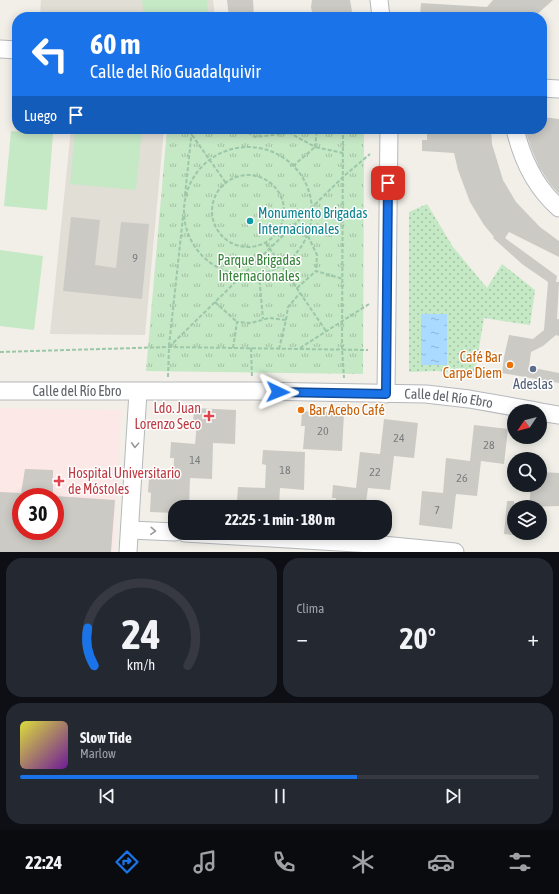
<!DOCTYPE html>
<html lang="es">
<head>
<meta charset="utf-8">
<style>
	body { margin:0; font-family:"Asap Condensed",sans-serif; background:#242831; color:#f1f3f6; height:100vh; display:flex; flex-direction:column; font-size:15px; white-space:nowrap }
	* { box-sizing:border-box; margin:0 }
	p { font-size:13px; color:#9ea1a6 }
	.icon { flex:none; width:22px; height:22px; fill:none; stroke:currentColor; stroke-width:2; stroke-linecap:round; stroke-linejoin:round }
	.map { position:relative; height:552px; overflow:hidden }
	.panel { display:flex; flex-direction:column; gap:6px; padding:6px; background:#0d0f14; flex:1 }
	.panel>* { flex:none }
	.hud { position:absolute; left:12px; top:12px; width:535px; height:122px; border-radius:16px; box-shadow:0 2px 10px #0003; background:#1a73e8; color:#fff; overflow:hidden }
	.needle { width:26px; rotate:235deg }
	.buttons { position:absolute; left:507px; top:404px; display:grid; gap:8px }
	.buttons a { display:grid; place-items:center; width:40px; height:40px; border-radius:50%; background:#171b24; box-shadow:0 2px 10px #0003; font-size:20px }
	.speed { position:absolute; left:12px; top:488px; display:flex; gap:8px; font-size:20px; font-weight:700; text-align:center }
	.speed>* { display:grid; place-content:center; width:52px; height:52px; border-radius:50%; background:#171b24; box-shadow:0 2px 10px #0003; line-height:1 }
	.speed .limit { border:6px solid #d22; background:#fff; color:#111 }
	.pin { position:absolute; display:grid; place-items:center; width:34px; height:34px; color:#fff; margin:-17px; border-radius:8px; box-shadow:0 2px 6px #0006 }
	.me { position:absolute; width:44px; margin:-22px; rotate:92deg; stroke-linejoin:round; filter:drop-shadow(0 0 3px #0008) }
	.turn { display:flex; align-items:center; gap:14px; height:84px; padding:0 12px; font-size:18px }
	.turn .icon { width:52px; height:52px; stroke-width:2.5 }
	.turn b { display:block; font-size:28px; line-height:34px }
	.then { display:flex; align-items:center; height:38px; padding:0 12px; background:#0003; gap:8px; font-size:15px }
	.big { font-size:30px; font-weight:700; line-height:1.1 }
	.panel .card { flex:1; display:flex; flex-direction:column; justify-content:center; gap:6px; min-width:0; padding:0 14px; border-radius:16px; background:#242831 }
	.panel .dial { align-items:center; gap:0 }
	.dial svg { height:104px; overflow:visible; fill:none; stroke:#363941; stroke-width:7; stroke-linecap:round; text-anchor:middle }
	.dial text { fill:#f1f3f6; stroke:none }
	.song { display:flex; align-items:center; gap:12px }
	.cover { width:48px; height:48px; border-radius:6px; background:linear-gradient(135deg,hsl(60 70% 55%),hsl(280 70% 35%)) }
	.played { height:4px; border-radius:2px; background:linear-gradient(90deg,#1a73e8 65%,#363941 65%) }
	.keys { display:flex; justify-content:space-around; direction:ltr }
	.heat { display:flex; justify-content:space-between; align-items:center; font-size:22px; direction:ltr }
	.panel .tiles { flex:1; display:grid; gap:6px; grid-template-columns:1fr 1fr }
	.card:last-child { grid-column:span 2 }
	.trip { position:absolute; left:168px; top:500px; width:224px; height:40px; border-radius:16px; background:#171b24; box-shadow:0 2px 10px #0003; font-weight:700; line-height:40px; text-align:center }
	.dock { display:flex; height:64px; justify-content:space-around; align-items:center; background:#090b0e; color:#9ea1a6 }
	.dock .icon { width:28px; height:28px }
	.dock .current { color:#1a73e8 }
	.dock b { font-size:18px; color:#f1f3f6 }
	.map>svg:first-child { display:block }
</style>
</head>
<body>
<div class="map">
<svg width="559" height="552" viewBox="0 0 559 552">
	<defs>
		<pattern id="grass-dots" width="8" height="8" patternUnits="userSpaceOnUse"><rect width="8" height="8" fill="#c5e8c5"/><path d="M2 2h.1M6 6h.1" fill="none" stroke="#a3c0a4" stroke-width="1.8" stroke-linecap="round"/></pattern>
		<pattern id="park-tufts" width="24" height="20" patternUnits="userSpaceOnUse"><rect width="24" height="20" fill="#c5e8c5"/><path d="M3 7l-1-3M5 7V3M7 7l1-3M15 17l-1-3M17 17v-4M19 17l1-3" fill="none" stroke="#a3c0a4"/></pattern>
		<pattern id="water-ripples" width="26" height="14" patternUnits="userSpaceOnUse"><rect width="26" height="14" fill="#aadaff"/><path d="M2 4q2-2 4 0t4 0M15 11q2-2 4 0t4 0" fill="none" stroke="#8eb4d2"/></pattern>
	</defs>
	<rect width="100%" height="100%" fill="#f1efe8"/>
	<!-- education -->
	<g fill="#e1ded6">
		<polygon points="41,0 213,0 215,17 40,17"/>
		<polygon points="71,129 164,129 145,335 50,334"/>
	</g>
	<!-- medical -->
	<path fill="#fce8e6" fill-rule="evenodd" d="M0 408 121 410 114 552H0ZM21 497H55V531H21Z"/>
	<!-- grass -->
	<polygon fill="url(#grass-dots)" points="427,204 453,247 487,288 502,264 535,290 530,325 484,318 474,377 437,371 409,372 409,212"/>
	<!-- park -->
	<polygon fill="url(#park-tufts)" points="167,129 364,129 363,374 146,371"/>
	<!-- garden -->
	<g fill="#c5e8c5">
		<polygon points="142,0 207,0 208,17 144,17"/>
		<polygon points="75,129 142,129 136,190 70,184"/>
		<polygon points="11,131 53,134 47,210 4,206"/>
		<polygon points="0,250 43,256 34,330 0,326"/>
	</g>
	<!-- water -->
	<rect fill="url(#water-ripples)" x="421" y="314" width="26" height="51"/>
	<!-- building -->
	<g fill="#cccac5">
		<polygon points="227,0 253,0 254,17 229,17"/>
		<polygon points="312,0 350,0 353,17 313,17 311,7"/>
		<polygon points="493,0 553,0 534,17 420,16 421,3 487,7"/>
		<polygon points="542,117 559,119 559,194 551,185 539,167 531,148 525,129 542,129"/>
		<polygon points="427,129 491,129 492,144 503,180 516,202 540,227 559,241 559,257 509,232 505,238 557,276 556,282 559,282 557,319 559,319 559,336 556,335 543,346 531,352 529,367 559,373 559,383 502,373 504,357 509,335 533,339 544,330 548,282 522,264 493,238 494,237 484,225 470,202 458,170 454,153 422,151 422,140 427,140"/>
		<polygon points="71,217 100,220 95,265 116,268 121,222 149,224 142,299 63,291"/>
		<polygon points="194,408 236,410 235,444 213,443 212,479 190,478 189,507 175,507 175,513 150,512 151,493 148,492 149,478 173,479 174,458 170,458 171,442 195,444 197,423 193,423"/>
		<polygon points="302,411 344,413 342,451 303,449 305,426 301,426"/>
		<polygon points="384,419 418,423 414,458 394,456 390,490 368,488 366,502 362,501 362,507 335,507 336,498 332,498 333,485 356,488 360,452 380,454"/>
		<polygon points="474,425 508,429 504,464 481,461 477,496 456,494 452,529 419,525 422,491 443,493 446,458 470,461"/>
		<polygon points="263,450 305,452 304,490 280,488 279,506 247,507 247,502 237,501 238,487 265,488 266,465 262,464"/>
		<polygon points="25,469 53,470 53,497 21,497 21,531 55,531 55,496 115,500 111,552 0,552 0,492 21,493"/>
		<polygon points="540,472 559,473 559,506 529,507 531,485 540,485"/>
		<polygon points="507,501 514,501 514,535 504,534"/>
	</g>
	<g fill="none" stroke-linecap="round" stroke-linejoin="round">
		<!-- minor casing -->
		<g stroke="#b5b8bc" stroke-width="19">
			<g id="minor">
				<polyline points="379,0 381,17"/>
				<polyline points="0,49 17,50"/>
				<polyline points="542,88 559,89"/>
				<path d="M515 129C522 159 535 187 559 208"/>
				<path id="s1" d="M0 391H252L426 394 469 399 537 411"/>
				<polyline points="386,394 389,129"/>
				<polyline points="540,412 559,415"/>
				<polyline points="130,530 175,532"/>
				<polyline points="185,533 372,544 455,552"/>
				<polyline points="128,552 138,392"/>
			</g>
		</g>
		<!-- path -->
		<g stroke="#9cc7a9" stroke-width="2" stroke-dasharray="4 2" stroke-linecap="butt">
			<polyline points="243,129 255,137 290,133 315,147 317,129"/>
			<polyline points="343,129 342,349 344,378"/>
			<polyline points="192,135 226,183"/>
			<circle cx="248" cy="211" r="64"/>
			<polyline points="293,166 315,147 343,153"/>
			<circle cx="248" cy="211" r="36"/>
			<polyline points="185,195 192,129"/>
			<polyline points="308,236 317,255 316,271"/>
			<polyline points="266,243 326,331"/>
			<polyline points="259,275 263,319"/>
			<polyline points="297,288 316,271 343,279"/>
			<polyline points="215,302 237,322"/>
			<polyline points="169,346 183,217"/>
			<polyline points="233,348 237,322 251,323 269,318 286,320"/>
			<polyline points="251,348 252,377"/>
			<polyline points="300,348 369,304"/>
			<polyline points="279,349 286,320 288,307 300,293"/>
			<polyline points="0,352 169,347 368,350"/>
			<polyline points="168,377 169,347 344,176 370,154"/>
		</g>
		<!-- minor -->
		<use href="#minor" stroke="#fff" stroke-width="17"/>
	</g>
	<!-- one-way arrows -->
	<defs><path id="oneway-chevron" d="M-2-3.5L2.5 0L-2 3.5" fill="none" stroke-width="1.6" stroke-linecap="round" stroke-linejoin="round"/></defs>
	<g stroke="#979a9d">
		<use href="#oneway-chevron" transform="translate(135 445) rotate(93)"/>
		<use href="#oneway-chevron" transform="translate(153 531) rotate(4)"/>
	</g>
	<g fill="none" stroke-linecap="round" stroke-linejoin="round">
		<!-- route casing -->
		<g stroke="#114b97" stroke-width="10">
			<polyline id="route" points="278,392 386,394 388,183"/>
		</g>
		<!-- route -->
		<use href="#route" stroke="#1a73e8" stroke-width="7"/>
	</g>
	<!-- markers -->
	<circle fill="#0f9aa8" stroke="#fff" stroke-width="1.5" cx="250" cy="221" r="4"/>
	<g fill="#e8710a" stroke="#fff" stroke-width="1.5">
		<circle cx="510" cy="365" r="4"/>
		<circle cx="301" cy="410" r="4"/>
	</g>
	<circle fill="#5c6f8a" stroke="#fff" stroke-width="1.5" cx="533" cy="369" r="4"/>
	<g fill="#e0444e" stroke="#fff" stroke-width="1.5">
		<path d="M207 410h4v4h4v4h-4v4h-4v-4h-4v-4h4z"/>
		<path d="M57 475h4v4h4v4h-4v4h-4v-4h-4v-4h4z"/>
	</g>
	<g text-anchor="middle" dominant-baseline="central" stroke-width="3" stroke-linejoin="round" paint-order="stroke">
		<!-- number labels -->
		<g font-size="12" fill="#7a7d7f">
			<text x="135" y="258">9</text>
			<text x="323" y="431">20</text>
			<text x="399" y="438">24</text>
			<text x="489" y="445">28</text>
			<text x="195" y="460">14</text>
			<text x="285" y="470">18</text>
			<text x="375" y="472">22</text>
			<text x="462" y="478">26</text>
			<text x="437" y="510">7</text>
		</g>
		<!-- culture labels -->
		<g font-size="14" fill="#0d838f" stroke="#fff" text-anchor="start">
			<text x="258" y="213">Monumento Brigadas<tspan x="258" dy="16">Internacionales</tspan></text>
		</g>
		<!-- park labels -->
		<g font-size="14" fill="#348238" stroke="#fff">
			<text x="259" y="260">Parque Brigadas<tspan x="259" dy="16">Internacionales</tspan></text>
		</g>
		<!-- food labels -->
		<g font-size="14" fill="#c56008" stroke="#fff" text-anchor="end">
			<text x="502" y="357">Café Bar<tspan x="502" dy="16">Carpe Diem</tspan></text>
			<text x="309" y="410" text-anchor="start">Bar Acebo Café</text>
		</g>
		<!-- service labels -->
		<g font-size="14" fill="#4e5e75" stroke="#fff">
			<text x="533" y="384">Adeslas</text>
		</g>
		<!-- street labels -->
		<g font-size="14" fill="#5f6368" stroke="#fff">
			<text stroke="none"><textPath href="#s1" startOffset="77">Calle del Río Ebro</textPath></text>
			<text stroke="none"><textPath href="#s1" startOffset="449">Calle del Río Ebro</textPath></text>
		</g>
		<!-- health labels -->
		<g font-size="14" fill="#be3a42" stroke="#fff" text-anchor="end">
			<text x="201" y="408">Ldo. Juan<tspan x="201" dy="16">Lorenzo Seco</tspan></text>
			<text x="68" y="473" text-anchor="start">Hospital Universitario<tspan x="68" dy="16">de Móstoles</tspan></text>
		</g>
	</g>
</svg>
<div class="buttons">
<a><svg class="needle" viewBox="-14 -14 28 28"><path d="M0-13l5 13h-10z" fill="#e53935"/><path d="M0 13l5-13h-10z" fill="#9ea1a6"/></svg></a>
<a><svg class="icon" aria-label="search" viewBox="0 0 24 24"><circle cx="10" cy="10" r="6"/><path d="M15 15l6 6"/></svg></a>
<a><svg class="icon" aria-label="layers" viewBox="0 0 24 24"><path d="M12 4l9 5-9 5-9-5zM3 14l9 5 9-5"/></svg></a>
</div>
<div class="speed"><div class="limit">30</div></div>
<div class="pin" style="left:388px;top:183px;background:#d93025"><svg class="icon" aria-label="arrive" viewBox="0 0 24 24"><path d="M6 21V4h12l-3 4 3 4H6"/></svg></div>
<svg class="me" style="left:278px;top:392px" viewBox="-20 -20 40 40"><path d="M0-17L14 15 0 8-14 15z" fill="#1a73e8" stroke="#fff" stroke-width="4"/></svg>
<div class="trip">22:25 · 1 min · 180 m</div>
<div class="hud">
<div class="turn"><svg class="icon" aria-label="left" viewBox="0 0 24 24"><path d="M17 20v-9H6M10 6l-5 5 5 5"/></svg><div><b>60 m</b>Calle del Río Guadalquivir</div></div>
<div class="then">Luego<svg class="icon" aria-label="arrive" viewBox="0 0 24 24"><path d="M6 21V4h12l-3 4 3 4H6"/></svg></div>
</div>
</div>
<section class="panel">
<div class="tiles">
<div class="card dial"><svg viewBox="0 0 100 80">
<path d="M14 69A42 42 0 1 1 86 69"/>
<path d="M14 69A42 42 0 0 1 9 40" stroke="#1a73e8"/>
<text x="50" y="56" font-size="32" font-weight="700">24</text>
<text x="50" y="72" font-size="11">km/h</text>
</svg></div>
<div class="card"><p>Clima</p>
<div class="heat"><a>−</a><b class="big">20°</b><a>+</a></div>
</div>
<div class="card">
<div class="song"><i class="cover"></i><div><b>Slow Tide</b><p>Marlow</p></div></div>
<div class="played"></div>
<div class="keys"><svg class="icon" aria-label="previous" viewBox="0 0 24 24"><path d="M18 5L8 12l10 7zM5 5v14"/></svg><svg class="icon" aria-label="pause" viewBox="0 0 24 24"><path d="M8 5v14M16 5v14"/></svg><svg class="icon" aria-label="next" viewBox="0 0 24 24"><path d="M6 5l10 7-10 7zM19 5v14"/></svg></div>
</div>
</div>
</section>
<nav class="dock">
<b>22:24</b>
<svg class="icon current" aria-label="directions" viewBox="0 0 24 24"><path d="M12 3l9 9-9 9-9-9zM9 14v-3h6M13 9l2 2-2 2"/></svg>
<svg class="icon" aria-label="music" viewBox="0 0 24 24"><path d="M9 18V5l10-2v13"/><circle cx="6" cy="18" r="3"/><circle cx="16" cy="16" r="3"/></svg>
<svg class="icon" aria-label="phone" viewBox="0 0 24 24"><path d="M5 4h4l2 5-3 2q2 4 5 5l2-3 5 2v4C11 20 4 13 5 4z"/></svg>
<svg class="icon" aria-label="climate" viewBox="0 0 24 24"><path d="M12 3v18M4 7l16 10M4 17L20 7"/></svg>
<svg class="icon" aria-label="car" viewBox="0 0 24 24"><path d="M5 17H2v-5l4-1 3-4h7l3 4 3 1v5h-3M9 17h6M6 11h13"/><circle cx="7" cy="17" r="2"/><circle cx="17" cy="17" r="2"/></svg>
<svg class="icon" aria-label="filters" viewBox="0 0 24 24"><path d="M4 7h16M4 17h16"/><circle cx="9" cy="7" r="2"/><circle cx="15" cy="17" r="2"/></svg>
</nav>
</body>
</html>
